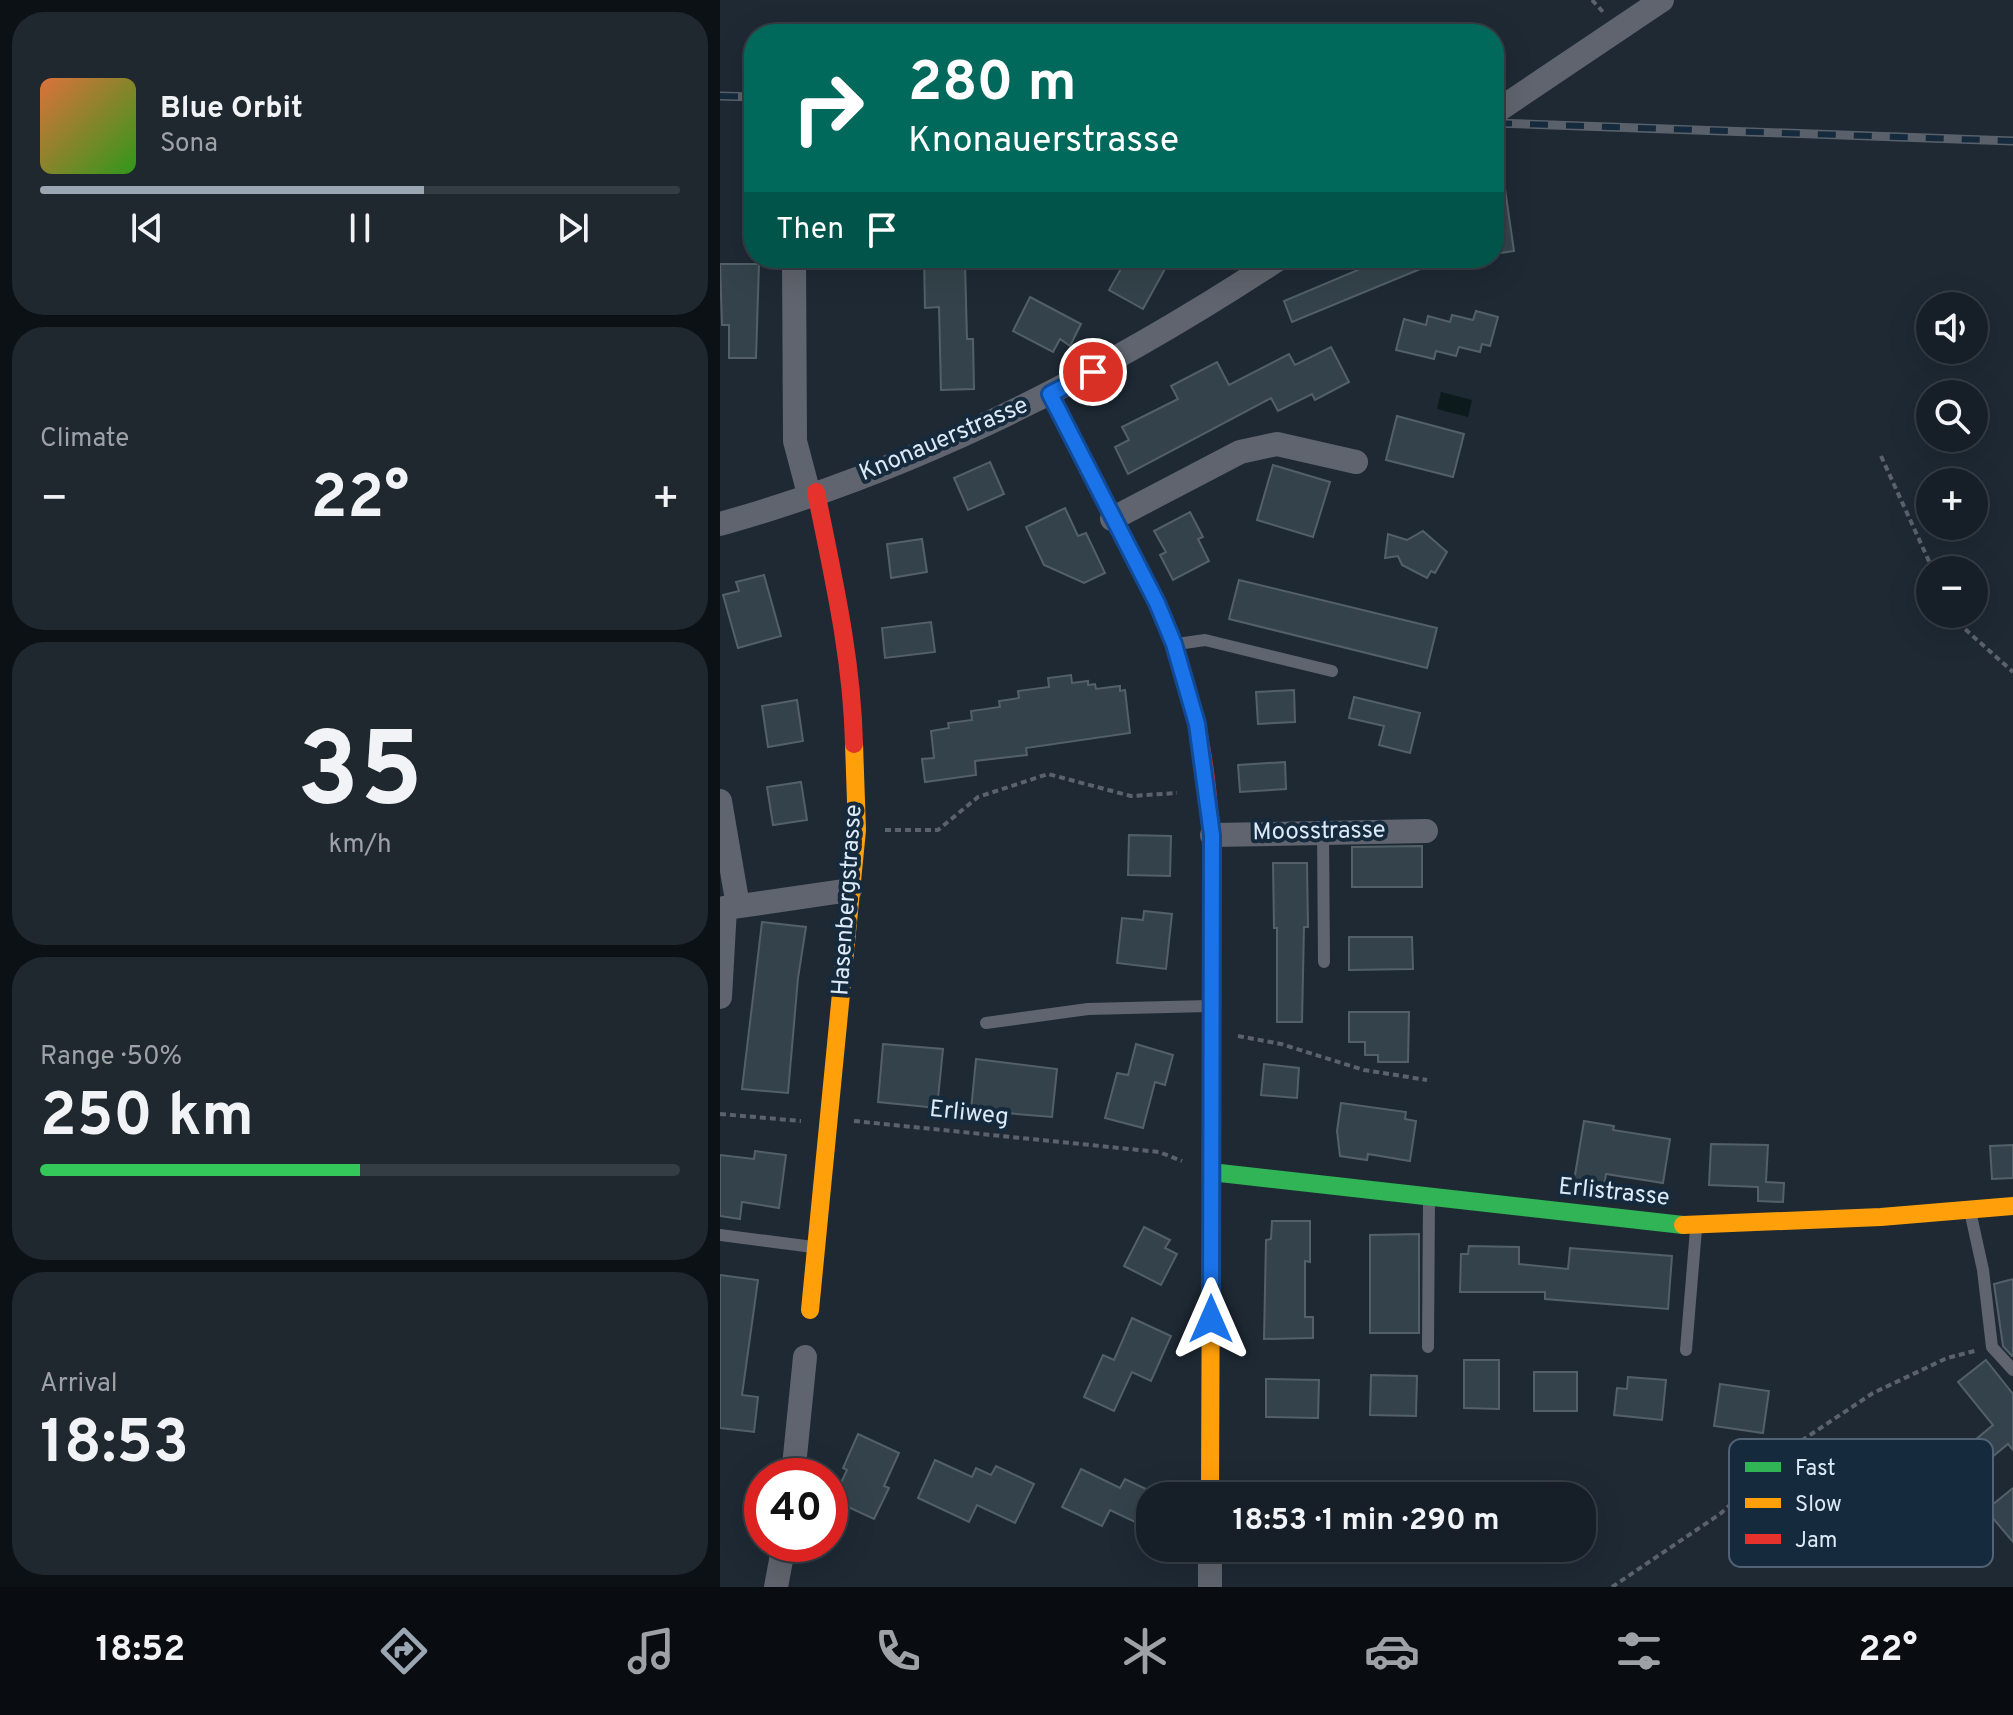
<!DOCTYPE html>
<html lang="en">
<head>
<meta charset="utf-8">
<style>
	body { margin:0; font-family:Overpass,sans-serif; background:#1f272f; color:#f1f3f6; height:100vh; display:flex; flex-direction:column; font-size:30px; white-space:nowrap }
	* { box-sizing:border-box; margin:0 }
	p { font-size:26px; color:#9ea2a7 }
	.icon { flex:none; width:44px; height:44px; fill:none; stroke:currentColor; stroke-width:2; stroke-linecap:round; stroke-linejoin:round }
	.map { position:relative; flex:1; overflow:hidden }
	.panel { display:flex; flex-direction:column; gap:12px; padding:12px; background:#0c1115; width:720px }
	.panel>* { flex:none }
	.hud { position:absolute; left:24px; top:24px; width:760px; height:244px; border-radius:32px; box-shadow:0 8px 32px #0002,0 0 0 2px #353d44; background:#00695c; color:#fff; overflow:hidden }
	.controls { position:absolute; left:1196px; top:292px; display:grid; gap:16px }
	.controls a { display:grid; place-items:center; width:72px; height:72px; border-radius:50%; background:#161f27; box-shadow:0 8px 32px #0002,0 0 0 2px #353d44; font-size:40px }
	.speed { position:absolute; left:24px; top:1458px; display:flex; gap:16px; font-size:40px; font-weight:700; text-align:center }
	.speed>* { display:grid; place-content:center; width:104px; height:104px; border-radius:50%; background:#161f27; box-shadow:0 8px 32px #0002,0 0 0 2px #353d44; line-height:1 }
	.speed .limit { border:12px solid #d22; background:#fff; color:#111 }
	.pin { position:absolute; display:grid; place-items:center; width:68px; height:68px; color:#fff; margin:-34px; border:4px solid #fff; border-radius:50%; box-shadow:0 2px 8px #0007 }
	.me { position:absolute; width:88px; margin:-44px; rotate:0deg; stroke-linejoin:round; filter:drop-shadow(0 0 6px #0008) }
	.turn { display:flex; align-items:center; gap:28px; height:168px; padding:0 32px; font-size:36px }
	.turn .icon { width:104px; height:104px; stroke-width:2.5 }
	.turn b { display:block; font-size:56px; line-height:68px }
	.then { display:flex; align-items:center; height:76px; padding:0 32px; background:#0003; gap:16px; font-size:30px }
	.big { font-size:60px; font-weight:700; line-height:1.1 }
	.panel .tile { flex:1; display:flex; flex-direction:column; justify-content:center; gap:12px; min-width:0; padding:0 28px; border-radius:32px; background:#1f272f }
	.panel .dial { align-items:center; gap:0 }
	.dial b { font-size:104px; line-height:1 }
	.song { display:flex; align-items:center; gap:24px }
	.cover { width:96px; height:96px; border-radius:12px; background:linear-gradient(135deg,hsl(20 70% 55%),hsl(110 70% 35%)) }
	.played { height:8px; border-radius:4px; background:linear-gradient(90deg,#9aa6b2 60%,#353d44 60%) }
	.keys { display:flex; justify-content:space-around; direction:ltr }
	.heat { display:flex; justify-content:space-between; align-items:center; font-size:44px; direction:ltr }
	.charge { height:12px; border-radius:6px; background:linear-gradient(90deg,#34c759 50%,#353d44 0) }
	.trip { position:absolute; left:416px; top:1482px; width:460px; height:80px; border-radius:32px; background:#161f27; box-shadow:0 8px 32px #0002,0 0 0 2px #353d44; font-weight:700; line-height:80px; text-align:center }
	.tab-bar { display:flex; height:128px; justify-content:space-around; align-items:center; background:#090c10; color:#9ea2a7 }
	.tab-bar .icon { width:56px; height:56px }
	.tab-bar .on { color:#9aa6b2 }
	.tab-bar b { font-size:36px; color:#f1f3f6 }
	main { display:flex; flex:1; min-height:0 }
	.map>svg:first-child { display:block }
</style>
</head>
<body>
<main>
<section class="panel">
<div class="tile">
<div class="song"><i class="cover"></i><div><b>Blue Orbit</b><p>Sona</p></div></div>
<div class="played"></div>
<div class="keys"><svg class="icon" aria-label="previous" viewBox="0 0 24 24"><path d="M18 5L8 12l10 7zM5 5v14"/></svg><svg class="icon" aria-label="pause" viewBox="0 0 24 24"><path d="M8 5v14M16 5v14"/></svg><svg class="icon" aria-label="next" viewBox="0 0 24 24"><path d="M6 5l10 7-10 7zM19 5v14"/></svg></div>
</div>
<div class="tile"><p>Climate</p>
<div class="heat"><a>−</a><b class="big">22°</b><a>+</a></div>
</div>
<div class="tile dial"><b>35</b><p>km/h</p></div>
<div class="tile"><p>Range · 50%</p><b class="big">250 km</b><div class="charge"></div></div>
<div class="tile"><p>Arrival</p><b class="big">18:53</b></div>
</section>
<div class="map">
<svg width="1293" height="1587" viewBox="0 0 1293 1587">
	<rect width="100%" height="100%" fill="#1e2934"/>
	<!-- water -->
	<polygon fill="#0c1a1b" points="721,392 752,400 748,417 717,409"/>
	<!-- building -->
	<g fill="#34434b" stroke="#536067" stroke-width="2">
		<polygon points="785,189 794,251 774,254 774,190"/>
		<polygon points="204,258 226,258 226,263 245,263 247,339 253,339 254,389 221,390 219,307 205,308"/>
		<polygon points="407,258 451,258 423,309 389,290"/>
		<polygon points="633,258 727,258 572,322 564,301 638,270"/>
		<polygon points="0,264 39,264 36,358 9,358 9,325 2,325"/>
		<polygon points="310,297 361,324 350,346 340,339 333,352 293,331"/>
		<polygon points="756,311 778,317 770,346 762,344 760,352 739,347 736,356 716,351 714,359 676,350 684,319 706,325 708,316 730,322 732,315 753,320"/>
		<polygon points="611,347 629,382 595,400 592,394 558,411 551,398 408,474 395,447 409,440 402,427 458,399 451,386 497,362 509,385 569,354 575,365"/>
		<polygon points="677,416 744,434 733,477 666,460"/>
		<polygon points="270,462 284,494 248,510 234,478"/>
		<polygon points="553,465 610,482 593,537 537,520"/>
		<polygon points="345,508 358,536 366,533 385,573 364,583 324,565 306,527"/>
		<polygon points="470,512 483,537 478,539 489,561 453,580 440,555 446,552 434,531"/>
		<polygon points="703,531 727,552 715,573 711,571 707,578 682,565 678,556 665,558 668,534 687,540"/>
		<polygon points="202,539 207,572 171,578 167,544"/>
		<polygon points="44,575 61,636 18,648 3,595 19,591 16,582"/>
		<polygon points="519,580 717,628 707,668 509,619"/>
		<polygon points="211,622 215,652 165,658 162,628"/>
		<polygon points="351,675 352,683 368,681 368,685 375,684 376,689 400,686 400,691 405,690 410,733 306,748 307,755 255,761 256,775 205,782 202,759 214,758 211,731 229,728 228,723 252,720 251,711 280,707 279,701 299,698 298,691 329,687 328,678"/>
		<polygon points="574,690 575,722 538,724 536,692"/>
		<polygon points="634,697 700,713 690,753 659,745 664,726 629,718"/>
		<polygon points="77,700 83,741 48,747 42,706"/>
		<polygon points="565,762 566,789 520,792 518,765"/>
		<polygon points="81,782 87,820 53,825 47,787"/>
		<polygon points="409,835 451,836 450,876 408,875"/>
		<polygon points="702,846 702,887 632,887 632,847"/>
		<polygon points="553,863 587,863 588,927 584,927 582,1022 557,1022 557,928 554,928"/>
		<polygon points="424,911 452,914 446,969 397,963 402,918 423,920"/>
		<polygon points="42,922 86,927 78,978 68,1093 22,1089"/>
		<polygon points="629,937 692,937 693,969 629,970"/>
		<polygon points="629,1012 689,1012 688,1062 658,1062 658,1055 645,1055 645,1042 629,1042"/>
		<polygon points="163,1044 223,1049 217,1108 158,1102"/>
		<polygon points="416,1044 453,1055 445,1085 435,1082 423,1128 385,1118 397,1073 408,1075"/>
		<polygon points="256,1059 337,1069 332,1117 251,1110"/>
		<polygon points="544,1064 579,1068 577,1098 541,1095"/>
		<polygon points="621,1103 686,1112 685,1119 696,1121 690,1161 648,1154 647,1160 620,1156 617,1131"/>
		<polygon points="864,1121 894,1126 893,1130 950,1139 943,1183 886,1174 884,1186 854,1181"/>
		<polygon points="991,1144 1048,1145 1046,1182 1064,1183 1063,1202 1038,1201 1038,1187 989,1185"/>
		<polygon points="1293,1145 1293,1178 1272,1179 1270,1146"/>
		<polygon points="35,1151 66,1155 59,1208 22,1202 20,1219 0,1216 0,1155 34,1159"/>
		<polygon points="552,1221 590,1221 590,1262 585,1261 585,1317 593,1317 593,1338 544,1339 546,1240 551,1239"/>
		<polygon points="424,1227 450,1240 445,1248 457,1254 441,1285 404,1266"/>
		<polygon points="699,1234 699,1333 650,1333 650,1235"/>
		<polygon points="749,1246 799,1247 799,1264 848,1269 850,1248 952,1256 948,1309 825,1299 825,1292 740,1292 741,1254 748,1254"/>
		<polygon points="0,1275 38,1280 22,1395 38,1397 34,1432 0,1428"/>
		<polygon points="1293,1279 1293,1356 1292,1356 1283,1346 1274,1284"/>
		<polygon points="412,1318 451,1336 431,1381 412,1372 394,1411 364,1397 383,1355 394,1360"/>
		<polygon points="744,1360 779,1360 779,1409 744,1408"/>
		<polygon points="1266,1360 1293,1394 1293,1450 1288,1444 1193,1522 1164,1487 1205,1453 1219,1470 1273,1425 1238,1382"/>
		<rect x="814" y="1372" width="43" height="39"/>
		<polygon points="651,1375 697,1376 696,1416 650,1415"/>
		<polygon points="908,1377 946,1380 942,1420 894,1415 897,1388 907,1389"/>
		<polygon points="546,1379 599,1380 598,1418 546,1417"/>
		<polygon points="1000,1384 1049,1391 1043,1433 994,1426"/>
		<polygon points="138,1434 179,1453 164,1486 169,1488 154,1519 113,1500 127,1470 123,1468"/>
		<polygon points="215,1460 252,1477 256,1468 271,1475 276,1466 314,1484 295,1523 257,1505 249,1522 198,1498"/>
		<polygon points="361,1469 400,1488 405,1479 430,1491 430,1529 390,1510 382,1526 342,1507"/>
		<polygon points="1293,1488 1293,1542 1266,1510"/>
	</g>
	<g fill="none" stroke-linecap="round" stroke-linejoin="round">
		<!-- path -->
		<g stroke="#5c626b" stroke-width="4" stroke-dasharray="6 4" stroke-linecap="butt">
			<polyline points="872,0 884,13"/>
			<polyline points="1161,456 1213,570"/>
			<polyline points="1233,614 1236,621 1293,672"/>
			<polyline points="165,830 218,830 258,797 328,774 411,796 457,793"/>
			<polyline points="518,1036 561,1044 644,1070 707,1080"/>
			<polyline points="0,1114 81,1121"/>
			<polyline points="134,1121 439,1152 462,1161"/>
			<polyline points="892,1587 1000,1514 1084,1439 1153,1393 1227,1358 1258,1350"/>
		</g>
		<!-- lane -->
		<g stroke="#60646e" stroke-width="12">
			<polyline points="457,644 485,640 612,671"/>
			<polyline points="603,831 604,962"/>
			<polyline points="266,1023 368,1009 488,1006"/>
			<polyline points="1250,1211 1263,1270 1272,1347 1293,1370"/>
			<polyline points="0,1235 93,1247"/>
			<polyline points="708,1347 709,1199"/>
			<polyline points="966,1350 976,1229"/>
		</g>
		<!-- street -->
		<g stroke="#60646e" stroke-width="24">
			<polyline points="774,113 942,0"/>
			<polyline points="74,258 75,441 89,494"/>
			<polyline points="392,519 520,452 557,444 636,462"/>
			<path d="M0 524C200 468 387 372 560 258"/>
			<polyline points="0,801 18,906"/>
			<polyline points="492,835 706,831"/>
			<polyline points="0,909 130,890"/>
			<polyline points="0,997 5,908"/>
			<polyline points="73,1476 85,1357"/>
			<polyline points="56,1587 64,1544"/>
			<polyline points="490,1587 490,1548"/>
		</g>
		<!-- fast -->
		<polyline stroke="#30b455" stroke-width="18" points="491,1172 963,1225"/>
		<!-- slow -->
		<g stroke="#ff9f0a" stroke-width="18">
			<polyline points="330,394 437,603 454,644 471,703"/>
			<polyline points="963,1225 1161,1217 1293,1206"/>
			<polyline points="90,1310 137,830 134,744"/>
			<polyline points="490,1496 492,964"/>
		</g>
		<!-- jam -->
		<g stroke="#e5322d" stroke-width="18">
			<path d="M96 492C113 576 132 658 134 744"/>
			<path d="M471 703C495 787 492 877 492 964"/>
		</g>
		<!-- rail casing -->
		<g stroke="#5a616b" stroke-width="9">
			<g id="rail">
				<polyline points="0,96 34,97"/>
				<polyline points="774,123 1293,141"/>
			</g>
		</g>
		<!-- rail -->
		<use href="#rail" stroke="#152a3d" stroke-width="6" stroke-dasharray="18" stroke-linecap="butt"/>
	</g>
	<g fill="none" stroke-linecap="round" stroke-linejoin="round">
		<!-- route casing -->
		<g stroke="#114b97" stroke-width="20">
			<polyline id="route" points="373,372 330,394 437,603 454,644 477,724 492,835 491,1319"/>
		</g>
		<!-- route -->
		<use href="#route" stroke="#1a73e8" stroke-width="14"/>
	</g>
	<g text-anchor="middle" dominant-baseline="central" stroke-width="8" stroke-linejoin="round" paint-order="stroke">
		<!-- street labels -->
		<g font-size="24" fill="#dce9f6" stroke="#152a3d">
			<text transform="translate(224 440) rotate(-23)">Knonauerstrasse</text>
			<text transform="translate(599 832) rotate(-1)">Moosstrasse</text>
			<text transform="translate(128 900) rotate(-86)">Hasenbergstrasse</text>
			<text transform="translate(249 1114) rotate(6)">Erliweg</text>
			<text transform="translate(894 1193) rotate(6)">Erlistrasse</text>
		</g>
	</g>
	<!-- legend -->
	<rect x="1009" y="1439" width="264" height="128" rx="12" fill="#152a3d" stroke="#516374" stroke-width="2"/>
	<rect x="1025" y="1462" width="36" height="10" fill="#30b455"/>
	<rect x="1025" y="1498" width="36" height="10" fill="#ff9f0a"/>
	<rect x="1025" y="1534" width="36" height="10" fill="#e5322d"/>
	<g font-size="22" fill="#dce9f6">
		<text x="1075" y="1475">Fast</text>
		<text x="1075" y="1511">Slow</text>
		<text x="1075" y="1547">Jam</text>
	</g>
</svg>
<div class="controls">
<a><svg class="icon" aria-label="sound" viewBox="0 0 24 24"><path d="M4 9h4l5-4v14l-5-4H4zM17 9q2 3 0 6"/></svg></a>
<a><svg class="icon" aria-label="search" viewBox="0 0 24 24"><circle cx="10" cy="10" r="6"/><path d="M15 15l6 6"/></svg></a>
<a>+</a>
<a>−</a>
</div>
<div class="speed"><div class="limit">40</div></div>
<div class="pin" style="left:373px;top:372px;background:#d93025"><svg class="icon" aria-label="arrive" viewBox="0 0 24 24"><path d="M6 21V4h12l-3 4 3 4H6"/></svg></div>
<svg class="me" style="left:491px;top:1319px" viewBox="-20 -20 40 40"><path d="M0-17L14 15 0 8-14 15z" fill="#1a73e8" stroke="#fff" stroke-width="4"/></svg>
<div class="trip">18:53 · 1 min · 290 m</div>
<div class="hud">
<div class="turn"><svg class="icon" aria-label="right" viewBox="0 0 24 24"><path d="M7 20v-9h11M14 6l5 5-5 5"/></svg><div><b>280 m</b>Knonauerstrasse</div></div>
<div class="then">Then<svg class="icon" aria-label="arrive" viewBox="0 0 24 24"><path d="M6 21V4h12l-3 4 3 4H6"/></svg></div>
</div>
</div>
</main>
<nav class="tab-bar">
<b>18:52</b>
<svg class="icon on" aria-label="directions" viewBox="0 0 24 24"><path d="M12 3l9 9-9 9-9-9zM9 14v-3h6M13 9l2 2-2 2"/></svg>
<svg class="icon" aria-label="music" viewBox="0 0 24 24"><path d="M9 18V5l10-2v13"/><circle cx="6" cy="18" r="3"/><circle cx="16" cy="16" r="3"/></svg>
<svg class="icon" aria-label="phone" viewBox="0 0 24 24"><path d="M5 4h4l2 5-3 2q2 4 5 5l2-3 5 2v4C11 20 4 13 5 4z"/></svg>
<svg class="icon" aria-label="climate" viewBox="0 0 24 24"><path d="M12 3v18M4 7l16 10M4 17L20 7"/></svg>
<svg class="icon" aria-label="car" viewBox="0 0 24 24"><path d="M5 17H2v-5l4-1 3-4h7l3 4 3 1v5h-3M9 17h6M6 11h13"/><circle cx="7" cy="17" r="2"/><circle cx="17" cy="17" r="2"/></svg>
<svg class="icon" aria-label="filters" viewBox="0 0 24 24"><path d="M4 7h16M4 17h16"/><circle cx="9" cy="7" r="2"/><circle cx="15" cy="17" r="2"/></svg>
<b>22°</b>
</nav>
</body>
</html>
